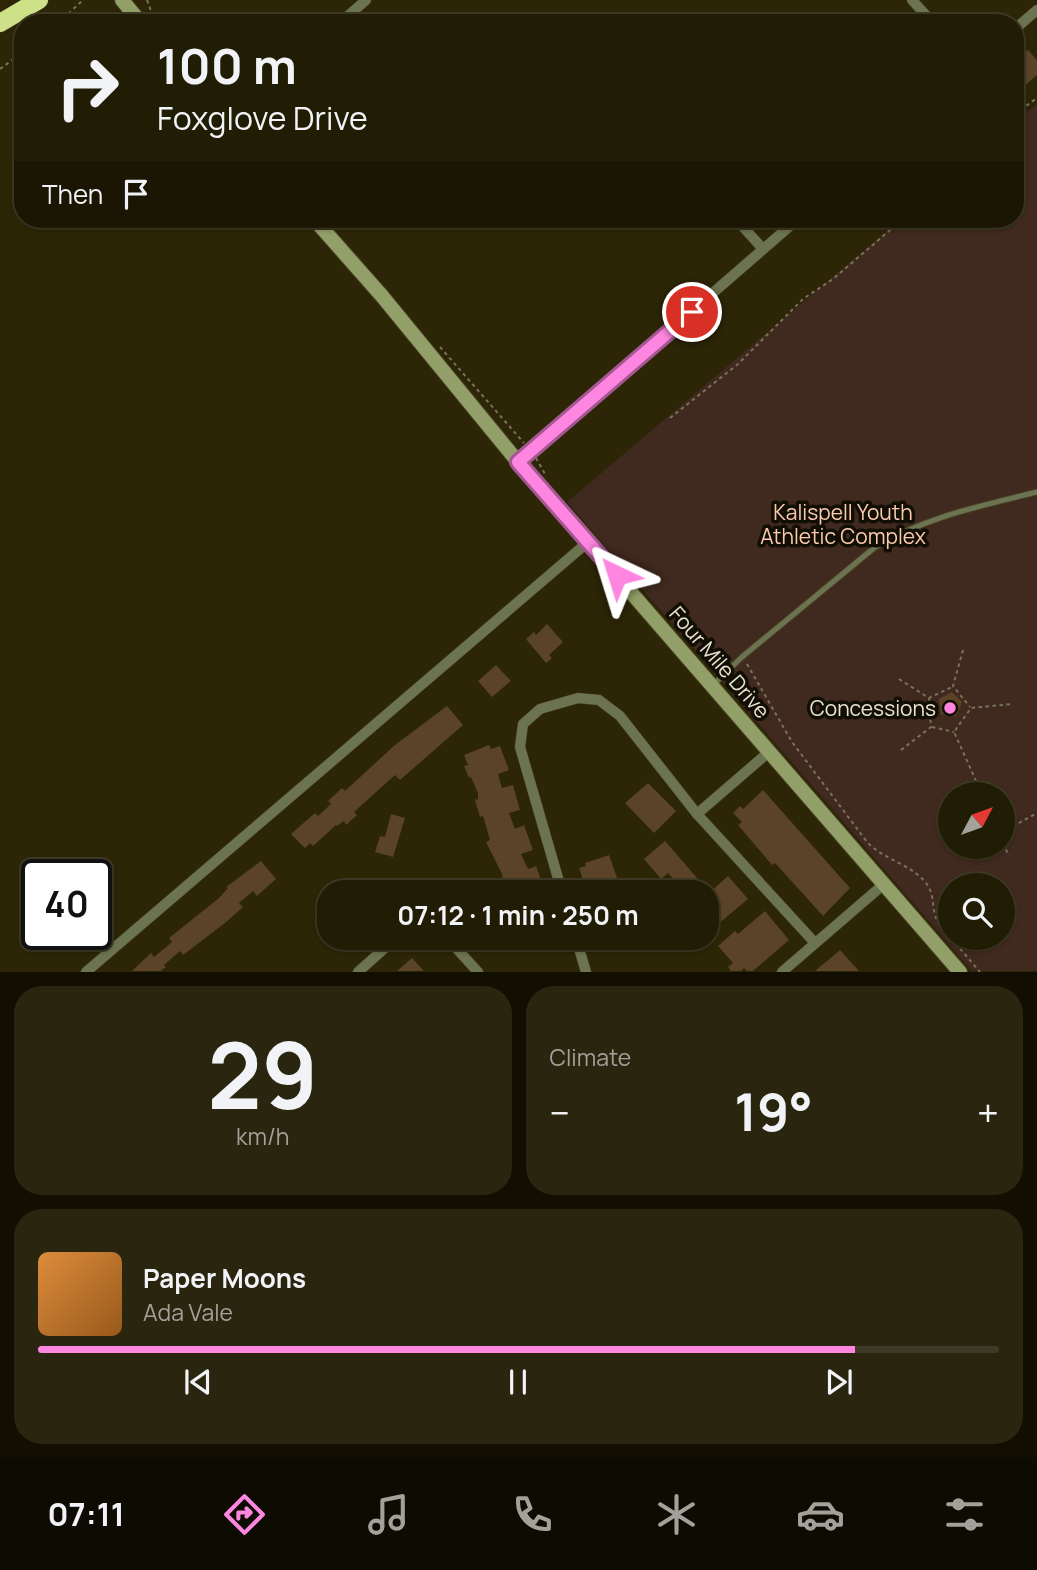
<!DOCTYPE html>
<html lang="en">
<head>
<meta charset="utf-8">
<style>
	body { margin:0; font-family:Manrope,sans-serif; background:#29250e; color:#f1f3f6; height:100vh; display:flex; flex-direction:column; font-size:26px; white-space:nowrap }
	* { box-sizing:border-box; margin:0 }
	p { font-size:23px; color:#a2a19a }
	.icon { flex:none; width:38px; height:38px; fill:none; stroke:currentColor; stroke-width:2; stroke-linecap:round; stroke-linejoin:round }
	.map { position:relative; height:972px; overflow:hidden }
	.drawer { display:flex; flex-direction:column; gap:14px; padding:14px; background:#120f02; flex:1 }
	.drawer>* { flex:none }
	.guide { position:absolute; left:14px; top:14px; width:1010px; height:214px; border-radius:28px; box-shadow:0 2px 5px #0004,0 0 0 2px #3e3a26; background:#211c04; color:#f1f3f6; overflow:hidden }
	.needle { width:46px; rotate:49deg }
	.controls { position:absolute; left:938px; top:782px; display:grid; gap:14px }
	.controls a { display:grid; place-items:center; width:77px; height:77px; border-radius:50%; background:#211c04; box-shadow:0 2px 5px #0004,0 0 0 2px #3e3a26; font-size:35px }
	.speed { position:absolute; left:21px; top:859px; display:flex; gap:14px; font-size:35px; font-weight:700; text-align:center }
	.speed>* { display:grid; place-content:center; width:91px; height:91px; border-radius:50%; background:#211c04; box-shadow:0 2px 5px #0004,0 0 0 2px #3e3a26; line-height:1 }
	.speed .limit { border:4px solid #111; border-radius:10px; background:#fff; color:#111 }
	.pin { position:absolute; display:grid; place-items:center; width:60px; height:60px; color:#fff; margin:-30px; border:4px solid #fff; border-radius:50%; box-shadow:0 2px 7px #0007 }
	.me { position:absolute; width:77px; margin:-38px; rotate:319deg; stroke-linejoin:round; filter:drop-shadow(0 0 5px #0008) }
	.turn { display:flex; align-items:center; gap:24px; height:147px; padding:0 28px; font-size:32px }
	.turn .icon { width:91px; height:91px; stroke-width:2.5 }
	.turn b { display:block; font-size:49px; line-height:60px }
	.then { display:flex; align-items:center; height:66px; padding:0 28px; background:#0003; gap:14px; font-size:26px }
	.big { font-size:52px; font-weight:700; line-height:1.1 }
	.drawer .tile { flex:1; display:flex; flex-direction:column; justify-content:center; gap:10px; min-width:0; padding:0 24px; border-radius:28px; background:#29250e }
	.drawer .dial { align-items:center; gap:0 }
	.dial b { font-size:91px; line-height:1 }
	.song { display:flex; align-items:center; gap:21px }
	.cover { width:84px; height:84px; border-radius:10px; background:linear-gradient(135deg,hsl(30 70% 55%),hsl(30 70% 35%)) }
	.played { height:7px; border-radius:4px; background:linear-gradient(90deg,#fe86e0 85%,#3e3a26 85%) }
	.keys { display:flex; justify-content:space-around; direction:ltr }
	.heat { display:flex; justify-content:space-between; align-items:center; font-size:38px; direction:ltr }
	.drawer .tiles { flex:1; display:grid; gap:14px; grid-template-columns:1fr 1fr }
	.tile:last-child { grid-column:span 2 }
	.trip { position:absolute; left:317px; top:880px; width:402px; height:70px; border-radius:28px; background:#211c04; box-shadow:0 2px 5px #0004,0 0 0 2px #3e3a26; font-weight:700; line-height:70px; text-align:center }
	.tabs { display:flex; height:112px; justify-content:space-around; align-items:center; background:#0d0b02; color:#a2a19a }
	.tabs .icon { width:49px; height:49px }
	.tabs .current { color:#fe86e0 }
	.tabs b { font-size:32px; color:#f1f3f6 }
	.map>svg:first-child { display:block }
</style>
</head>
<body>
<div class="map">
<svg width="1037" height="972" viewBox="0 0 1037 972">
	<rect width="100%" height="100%" fill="#2c2506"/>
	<!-- green -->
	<path fill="#40291e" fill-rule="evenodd" d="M1037 104V971H972L567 502 901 219H1015V122ZM950 794H1003V847H950ZM950 886H1003V938H950Z"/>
	<!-- building -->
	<g fill="#5a4326">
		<polygon points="1028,50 1037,60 1037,75 1024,86 1026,89 1015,98 1015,61"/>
		<polygon points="547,624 563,642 549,655 552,658 546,663 526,639 534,632 536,635"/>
		<polygon points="496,665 511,681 492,697 478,681"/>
		<polygon points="952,692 962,702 956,716 941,714 939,699"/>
		<polygon points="447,706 463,725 400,780 395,775 354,812 357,815 346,825 344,821 337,826 336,825 313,846 310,843 305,848 291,834 315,813 318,816 331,804 328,801 342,788 345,791 395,745"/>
		<polygon points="489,745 491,749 500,746 509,770 498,774 502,788 513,785 520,810 509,813 515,829 524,825 533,850 521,854 528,869 536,866 545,890 538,892 506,892 504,889 502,891 499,883 503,882 502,874 486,842 490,840 483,816 480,817 475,800 478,799 478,793 471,777 469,778 464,766 468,765 464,755"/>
		<polygon points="648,783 676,811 654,833 625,803"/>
		<polygon points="763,790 850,888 823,916 775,863 772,865 738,825 742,822 733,813 740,806 743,809"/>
		<polygon points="391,814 405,818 393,857 375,852 380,836 385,837"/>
		<polygon points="665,841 697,878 683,890 668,873 661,879 644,859"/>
		<polygon points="609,855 622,892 587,892 579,868 586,866 585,863"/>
		<polygon points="261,861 276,879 257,896 253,891 239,903 243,907 225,923 183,955 180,951 164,965 166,967 161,971 132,971 151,953 154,957 172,942 169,938 219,898 228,888 226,887"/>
		<polygon points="728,876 748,899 717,925 707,913 707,895"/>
		<polygon points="765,911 789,940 753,971 747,971 744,968 741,971 731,971 728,967 733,963 718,946 735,931 738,934"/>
		<polygon points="598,938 636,938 636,940 602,951"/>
		<polygon points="840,950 859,971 815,971"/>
		<polygon points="412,958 424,971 397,971"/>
	</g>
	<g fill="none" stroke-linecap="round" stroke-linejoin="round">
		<!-- lane casing -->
		<g stroke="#4a4326" stroke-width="7">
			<path id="lane" d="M713 685 742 657 874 548C924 517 981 506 1037 492"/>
		</g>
		<!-- street casing -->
		<g stroke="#4a4326" stroke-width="11">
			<g id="street">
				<polyline points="912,0 933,23"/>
				<polyline points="340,23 366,0"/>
				<polyline points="1015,29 1037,10"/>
				<polyline points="736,219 763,249"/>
				<polyline points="518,462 798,219"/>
				<polyline points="697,814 770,751"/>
				<polyline points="562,892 520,747 523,724 540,709 578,698 599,700 620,716 697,814 815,943"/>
				<polyline points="447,938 478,972"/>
				<polyline points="576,938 586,972"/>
				<polyline points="86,972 588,542"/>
				<polyline points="358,972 396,938"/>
				<polyline points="782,972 884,884"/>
			</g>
		</g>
		<!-- secondary casing -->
		<g stroke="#4a4326" stroke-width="16">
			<g id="secondary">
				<polyline points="122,0 141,23"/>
				<polyline points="314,219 382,296 518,462 960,972"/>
			</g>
		</g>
		<!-- highway casing -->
		<g stroke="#4a4326" stroke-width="19">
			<polyline id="highway" points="0,23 39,0"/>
		</g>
		<!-- path -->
		<g stroke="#79735a" stroke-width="2" stroke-dasharray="3.5 3.5" stroke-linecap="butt">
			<polyline points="147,0 151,11 160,23"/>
			<polyline points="58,23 83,0"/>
			<polyline points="0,69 23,52"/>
			<polyline points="1015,114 1037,98"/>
			<polyline points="440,347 524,443"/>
			<polyline points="670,418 738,364 803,299 833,279 903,219"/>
			<polyline points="536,458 545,474"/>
			<polyline points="963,650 953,686 970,707"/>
			<path d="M747 664 792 742 867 842C884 860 911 864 926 883 934 893 932 904 935 915 937 923 945 931 950 938"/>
			<polyline points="899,679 929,698 952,687"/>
			<polyline points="932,727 954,732"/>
			<polyline points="901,750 931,727 929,698"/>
			<polyline points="982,794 954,732 971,708 1012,704"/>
			<polyline points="1003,837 1019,823 1037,813"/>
			<polyline points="1003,843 1009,856"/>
			<polyline points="951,938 980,972"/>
		</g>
		<!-- lane -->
		<use href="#lane" stroke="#6b7351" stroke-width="5"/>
		<!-- street -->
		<use href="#street" stroke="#6b7351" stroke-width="10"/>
		<!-- secondary -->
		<use href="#secondary" stroke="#939f68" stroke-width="14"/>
		<!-- highway -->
		<use href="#highway" stroke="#cee189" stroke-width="18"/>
	</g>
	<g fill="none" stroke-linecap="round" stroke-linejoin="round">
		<!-- route casing -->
		<g stroke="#a55792" stroke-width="18">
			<polyline id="route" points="617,575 518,462 692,312"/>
		</g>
		<!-- route -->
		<use href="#route" stroke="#fe86e0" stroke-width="12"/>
	</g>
	<!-- markers -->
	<circle fill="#fe86e0" stroke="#110e04" stroke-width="2.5" cx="950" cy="708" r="7"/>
	<g text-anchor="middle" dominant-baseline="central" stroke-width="7" stroke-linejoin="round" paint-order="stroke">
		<!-- park labels -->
		<g font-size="21" fill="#fdcab1" stroke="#110e04">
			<text x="843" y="512">Kalispell Youth<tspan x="843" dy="24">Athletic Complex</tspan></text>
		</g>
		<!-- street labels -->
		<g font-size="21" fill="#e7e2d1" stroke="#110e04">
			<text transform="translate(720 662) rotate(49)">Four Mile Drive</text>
		</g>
		<!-- poi labels -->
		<g font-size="21" fill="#e7e2d1" stroke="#110e04" text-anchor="end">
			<text x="936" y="708">Concessions</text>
		</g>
	</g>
</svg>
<div class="controls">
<a><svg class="needle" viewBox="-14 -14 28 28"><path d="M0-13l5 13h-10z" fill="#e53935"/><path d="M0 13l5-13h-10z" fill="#a2a19a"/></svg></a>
<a><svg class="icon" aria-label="search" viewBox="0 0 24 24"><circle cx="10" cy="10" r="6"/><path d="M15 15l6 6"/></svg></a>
</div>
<div class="speed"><div class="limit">40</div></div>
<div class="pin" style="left:692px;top:312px;background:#d93025"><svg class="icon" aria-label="arrive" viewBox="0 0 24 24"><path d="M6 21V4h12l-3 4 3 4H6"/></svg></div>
<svg class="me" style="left:617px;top:575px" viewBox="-20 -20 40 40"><path d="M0-17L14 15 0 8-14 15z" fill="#fe86e0" stroke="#fff" stroke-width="4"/></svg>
<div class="trip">07:12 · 1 min · 250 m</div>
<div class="guide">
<div class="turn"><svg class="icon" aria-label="right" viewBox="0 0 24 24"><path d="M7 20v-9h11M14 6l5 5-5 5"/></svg><div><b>100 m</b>Foxglove Drive</div></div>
<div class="then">Then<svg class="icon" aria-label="arrive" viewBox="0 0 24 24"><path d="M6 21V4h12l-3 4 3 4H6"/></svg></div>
</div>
</div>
<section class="drawer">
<div class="tiles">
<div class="tile dial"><b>29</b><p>km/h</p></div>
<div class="tile"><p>Climate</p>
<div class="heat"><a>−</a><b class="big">19°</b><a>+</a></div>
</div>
<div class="tile">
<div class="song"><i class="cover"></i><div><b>Paper Moons</b><p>Ada Vale</p></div></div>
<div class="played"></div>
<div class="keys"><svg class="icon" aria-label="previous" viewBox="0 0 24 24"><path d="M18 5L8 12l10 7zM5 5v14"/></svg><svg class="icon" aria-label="pause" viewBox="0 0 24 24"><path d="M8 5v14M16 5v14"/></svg><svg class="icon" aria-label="next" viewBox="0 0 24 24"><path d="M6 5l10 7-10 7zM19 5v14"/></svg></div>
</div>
</div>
</section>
<nav class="tabs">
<b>07:11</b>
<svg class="icon current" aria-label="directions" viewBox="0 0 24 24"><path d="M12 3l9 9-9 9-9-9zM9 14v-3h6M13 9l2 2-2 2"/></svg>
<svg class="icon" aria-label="music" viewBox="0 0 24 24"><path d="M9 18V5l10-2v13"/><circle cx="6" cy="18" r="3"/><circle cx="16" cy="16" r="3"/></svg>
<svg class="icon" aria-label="phone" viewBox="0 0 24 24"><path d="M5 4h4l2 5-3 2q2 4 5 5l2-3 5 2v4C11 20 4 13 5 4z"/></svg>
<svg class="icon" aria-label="climate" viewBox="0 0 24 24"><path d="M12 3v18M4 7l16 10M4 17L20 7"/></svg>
<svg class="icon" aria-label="car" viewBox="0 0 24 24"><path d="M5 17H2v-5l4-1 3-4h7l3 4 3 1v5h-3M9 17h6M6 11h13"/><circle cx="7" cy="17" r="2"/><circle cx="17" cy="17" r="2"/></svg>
<svg class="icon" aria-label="filters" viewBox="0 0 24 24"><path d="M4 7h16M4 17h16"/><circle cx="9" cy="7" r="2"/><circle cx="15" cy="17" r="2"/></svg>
</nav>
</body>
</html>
